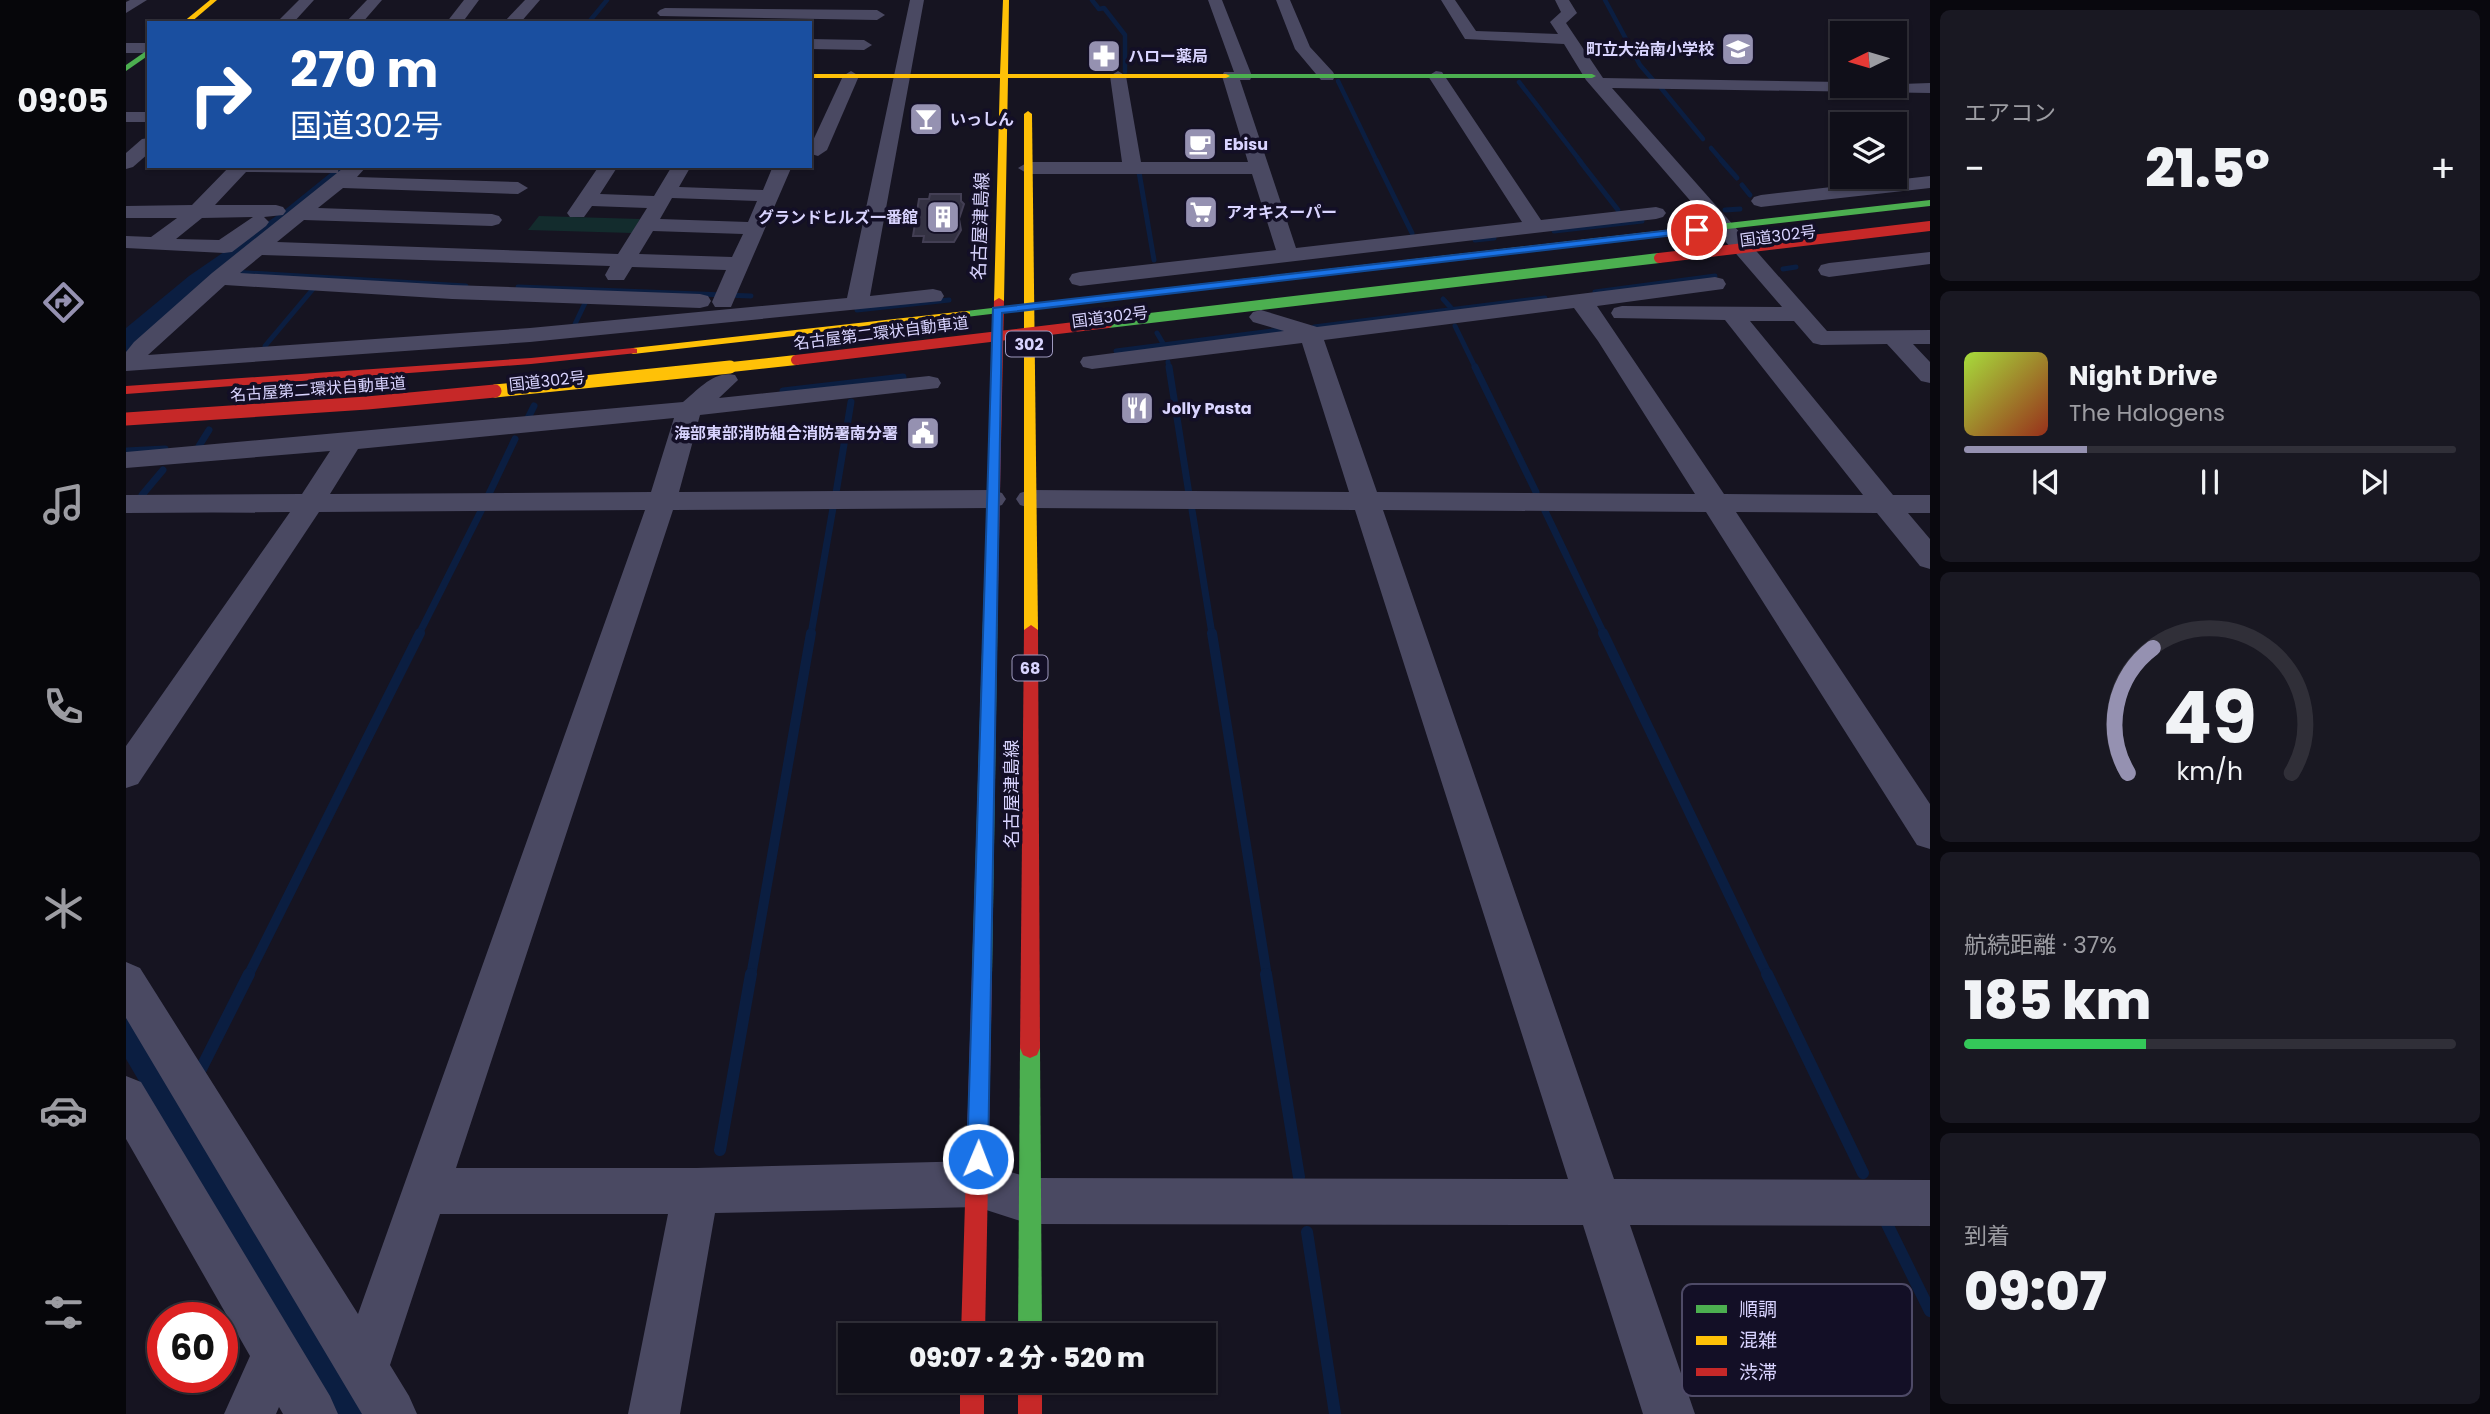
<!DOCTYPE html>
<html lang="ja">
<head>
<meta charset="utf-8">
<style>
	body { margin:0; font-family:Poppins,"Noto Sans JP",sans-serif; background:#191822; color:#f1f3f6; height:100vh; display:flex; flex-direction:column; font-size:26px; white-space:nowrap }
	* { box-sizing:border-box; margin:0 }
	p { font-size:23px; color:#9c9ca2 }
	.icon { flex:none; width:38px; height:38px; fill:none; stroke:currentColor; stroke-width:2; stroke-linecap:round; stroke-linejoin:round }
	.map { position:relative; flex:1; overflow:hidden }
	.drawer { display:flex; flex-direction:column; gap:10px; padding:10px; background:#09080e; width:560px }
	.drawer>* { flex:none }
	.banner { position:absolute; left:21px; top:21px; width:665px; height:147px; border-radius:0px; box-shadow:0 2px 5px #0004,0 0 0 2px #302f38; background:#1a4fa0; color:#fff; overflow:hidden }
	.needle { width:46px; rotate:265deg }
	.tools { position:absolute; left:1704px; top:21px; display:grid; gap:14px }
	.tools a { display:grid; place-items:center; width:77px; height:77px; border-radius:0px; background:#100f19; box-shadow:0 2px 5px #0004,0 0 0 2px #302f38; font-size:35px }
	.speed { position:absolute; left:21px; top:1302px; display:flex; gap:14px; font-size:35px; font-weight:700; text-align:center }
	.speed>* { display:grid; place-content:center; width:91px; height:91px; border-radius:50%; background:#100f19; box-shadow:0 2px 5px #0004,0 0 0 2px #302f38; line-height:1 }
	.speed .limit { border:10px solid #d22; background:#fff; color:#111 }
	.pin { position:absolute; display:grid; place-items:center; width:60px; height:60px; color:#fff; margin:-30px; border:4px solid #fff; border-radius:50%; box-shadow:0 2px 7px #0007 }
	.me { position:absolute; width:77px; margin:-38px; rotate:1deg; stroke-linejoin:round; filter:drop-shadow(0 0 5px #0008) }
	.turn { display:flex; align-items:center; gap:24px; height:147px; padding:0 28px; font-size:32px }
	.turn .icon { width:91px; height:91px; stroke-width:2.5 }
	.turn b { display:block; font-size:49px; line-height:60px }
	.big { font-size:52px; font-weight:800; line-height:1.1 }
	.drawer .card { flex:1; display:flex; flex-direction:column; justify-content:center; gap:10px; min-width:0; padding:0 24px; border-radius:10px; background:#191822 }
	.drawer .dial { align-items:center; gap:0 }
	.dial svg { height:182px; overflow:visible; fill:none; stroke:#302f38; stroke-width:7; stroke-linecap:round; text-anchor:middle }
	.dial text { fill:#f1f3f6; stroke:none }
	.song { display:flex; align-items:center; gap:21px }
	.cover { width:84px; height:84px; border-radius:10px; background:linear-gradient(135deg,hsl(80 70% 55%),hsl(10 70% 35%)) }
	.played { height:7px; border-radius:4px; background:linear-gradient(90deg,#9591b1 25%,#302f38 25%) }
	.keys { display:flex; justify-content:space-around; direction:ltr }
	.heat { display:flex; justify-content:space-between; align-items:center; font-size:38px; direction:ltr }
	.charge { height:10px; border-radius:5px; background:linear-gradient(90deg,#34c759 37%,#302f38 0) }
	.trip { position:absolute; left:712px; top:1323px; width:378px; height:70px; border-radius:0px; background:#100f19; box-shadow:0 2px 5px #0004,0 0 0 2px #302f38; font-weight:800; line-height:70px; text-align:center }
	main { display:flex; flex:1; min-height:0 }
	.menu { display:flex; flex-direction:column; width:126px; justify-content:space-around; align-items:center; background:#06060a; color:#9c9ca2 }
	.menu .icon { width:49px; height:49px }
	.menu .selected { color:#9591b1 }
	.menu b { font-size:32px; color:#f1f3f6 }
	.map>svg:first-child { display:block }
</style>
</head>
<body>
<main>
<nav class="menu">
<b>09:05</b>
<svg class="icon selected" aria-label="directions" viewBox="0 0 24 24"><path d="M12 3l9 9-9 9-9-9zM9 14v-3h6M13 9l2 2-2 2"/></svg>
<svg class="icon" aria-label="music" viewBox="0 0 24 24"><path d="M9 18V5l10-2v13"/><circle cx="6" cy="18" r="3"/><circle cx="16" cy="16" r="3"/></svg>
<svg class="icon" aria-label="phone" viewBox="0 0 24 24"><path d="M5 4h4l2 5-3 2q2 4 5 5l2-3 5 2v4C11 20 4 13 5 4z"/></svg>
<svg class="icon" aria-label="climate" viewBox="0 0 24 24"><path d="M12 3v18M4 7l16 10M4 17L20 7"/></svg>
<svg class="icon" aria-label="car" viewBox="0 0 24 24"><path d="M5 17H2v-5l4-1 3-4h7l3 4 3 1v5h-3M9 17h6M6 11h13"/><circle cx="7" cy="17" r="2"/><circle cx="17" cy="17" r="2"/></svg>
<svg class="icon" aria-label="filters" viewBox="0 0 24 24"><path d="M4 7h16M4 17h16"/><circle cx="9" cy="7" r="2"/><circle cx="15" cy="17" r="2"/></svg>
</nav>
<div class="map">
<svg width="1804" height="1414" viewBox="0 0 1804 1414">
	<rect width="100%" height="100%" fill="#161421"/>
	<!-- green -->
	<polygon fill="#132c2d" points="413,216 514,219 506,233 402,230"/>
	<!-- water -->
	<g fill="#0b1e41">
		<polygon points="213,166 224,166 0,355 0,328 63,276 156,212"/>
		<polygon points="0,1001 248,1414 209,1414 0,1059"/>
	</g>
	<g fill="none" stroke-linecap="round" stroke-linejoin="round">
		<!-- stream-far4 -->
		<g stroke="#0b1e41" stroke-width="4.5">
			<polyline points="966,0 973,9 978,8 999,35 999,72"/>
			<polyline points="1479,0 1514,65 1527,80"/>
			<polyline points="462,23 481,0"/>
			<polyline points="1212,81 1251,162"/>
			<polyline points="1393,82 1455,162"/>
			<polyline points="1535,88 1577,139"/>
			<polyline points="1585,148 1597,162"/>
		</g>
		<!-- stream-far3 -->
		<g stroke="#0b1e41" stroke-width="5">
			<polyline points="1250,160 1286,233"/>
			<polyline points="1453,160 1492,210"/>
			<polyline points="1595,160 1611,178"/>
			<polyline points="1013,172 1028,260"/>
			<polyline points="1616,185 1624,195"/>
			<polyline points="1599,210 1614,209"/>
			<polyline points="1428,231 1516,221"/>
			<polyline points="1349,240 1368,238"/>
			<polyline points="1657,269 1670,267"/>
			<polyline points="106,272 340,286"/>
			<polyline points="392,287 625,296"/>
			<polyline points="1469,292 1589,276"/>
			<polyline points="1317,299 1327,310"/>
			<polyline points="731,310 823,300"/>
			<polyline points="449,324 460,301"/>
			<polyline points="1329,326 1350,369"/>
			<polyline points="1188,327 1419,298"/>
			<polyline points="1031,333 1038,345"/>
			<polyline points="139,346 187,289"/>
			<polyline points="990,351 1162,329"/>
			<polyline points="1042,362 1043,369"/>
		</g>
		<!-- stream-far2 -->
		<g stroke="#0b1e41" stroke-width="7">
			<polyline points="1043,367 1063,494"/>
			<polyline points="1349,367 1410,492"/>
			<polyline points="657,391 777,377"/>
			<polyline points="402,418 408,406"/>
			<polyline points="73,446 83,430"/>
			<polyline points="0,451 39,449"/>
			<polyline points="710,493 725,402"/>
			<polyline points="16,495 37,470"/>
			<polyline points="362,496 389,439"/>
			<polyline points="1066,510 1086,634"/>
			<polyline points="1419,511 1478,634"/>
			<polyline points="293,634 357,507"/>
			<polyline points="685,634 707,508"/>
		</g>
		<!-- stream-far1 -->
		<g stroke="#0b1e41" stroke-width="10">
			<polyline points="1086,633 1141,976"/>
			<polyline points="1477,633 1642,976"/>
			<polyline points="122,976 294,633"/>
			<polyline points="625,976 685,633"/>
		</g>
		<!-- stream -->
		<g stroke="#0b1e41" stroke-width="12">
			<polyline points="1140,974 1173,1177"/>
			<polyline points="1641,974 1737,1173"/>
			<polyline points="74,1071 123,974"/>
			<polyline points="594,1150 625,974"/>
			<polyline points="1761,1224 1804,1311"/>
			<polyline points="1181,1232 1209,1414"/>
		</g>
	</g>
	<!-- building -->
	<polygon fill="#343243" stroke="#433f54" stroke-width="2" points="804,194 835,194 835,201 838,204 833,219 835,230 828,242 797,242 798,236 787,236 793,199 803,199"/>
	<g fill="none" stroke-linecap="round" stroke-linejoin="round">
		<!-- street -->
		<g fill="#4a4962" fill-rule="evenodd">
			<polygon points="4,0 21,0 0,13 0,2"/>
			<polygon points="173,0 188,0 167,23 150,23"/>
			<polygon points="241,0 256,0 236,23 219,23"/>
			<polygon points="338,0 353,0 336,23 320,23"/>
			<polygon points="399,0 414,0 394,23 377,23"/>
			<path d="M784 0H798L744 296 807 289 815 291 818 296 815 301 404 342 0 371V352L8 342 86 273 211 173 120 172 89 205H150L157 207 160 211 157 215 138 217 143 222 140 226 106 252 98 253 0 248V236L25 237 51 218H0V206L66 205 104 166H213L212 172 220 166H241L231 177 392 182 402 188 392 194 217 188 192 208 366 214 373 216 376 220 373 224 366 226 178 220 151 242 492 254 521 208 466 206 458 217H444L441 213 473 166H492L474 194 528 196 546 166H565L553 187 637 190 647 166H666L605 307H589L586 302 600 270 506 267 498 280H482L479 275 484 266 136 255 114 273 326 285 574 294 582 296 585 301 582 306 574 308 326 299 99 285 22 355 404 328 721 298ZM546 198 631 201 622 222 534 219ZM127 217 93 240 50 239 76 218ZM527 231 617 234 606 257 513 254Z"/>
			<polygon points="1082,0 1096,0 1126,76 1124,80 1114,80 1170,248 1396,222 1302,76 1310,71 1316,72 1415,220 1530,207 1537,209 1540,213 1537,217 1530,219 954,286 946,284 943,279 946,274 954,272 1150,250 1126,174 902,174 892,168 902,162 996,162 984,76 992,71 1000,76 1015,162 1122,162 1096,76 1098,72 1108,72"/>
			<polygon points="1150,0 1164,0 1184,47 1207,72 1209,76 1207,80 1195,80 1169,49"/>
			<path d="M1315 0H1329L1350 31 1432 34 1424 22 1435 12 1429 0H1443L1451 13 1440 23 1477 78 1717 82V86L1804 83V93L1486 88 1701 331 1804 330V344H1787L1804 362V383L1795 381 1761 344 1695 345 1687 343 1668 321H1624L1767 495H1804V513H1782L1804 539V569L1794 566 1751 513 1610 512 1804 804V849L1791 845 1580 512 1257 510 1488 1179 1804 1180V1226L1504 1225 1569 1414H1517L1457 1225 904 1224 851 1207 589 1213 554 1414H502L542 1214H314L264 1365 283 1396 291 1414H236L0 1018V962L14 968 232 1314 519 510 193 512 12 784 0 788V746L164 512 0 513V495L176 494 204 451 0 468V452L557 402C572 390 588 370 609 375L612 380 593 398 803 376 812 378 815 383 812 388 574 415 553 492 866 490 876 493 880 499 876 505 866 508 547 510 330 1168H570L851 1161 904 1178 1442 1179 1229 510 904 508 894 505 890 499 894 493 904 490 1223 492 1176 343 966 369 957 367 954 362 957 357 1158 331 1127 322 1123 317 1127 312 1135 310 1191 327 1589 277 1597 279 1600 284 1597 289 1471 306 1598 494 1737 495 1599 320 1488 318 1485 313 1488 308 1496 306 1656 307 1460 80 1438 44 1339 39ZM1448 308 1472 341 1569 494 1251 492 1198 340ZM548 418 525 492 204 494 232 449Z"/>
			<polygon points="539,8 751,10 759,15 751,20 534,16 531,13 534,10"/>
			<polygon points="684,39 738,40 746,45 738,50 684,49"/>
			<rect x="0" y="43" width="23" height="10"/>
			<polygon points="725,71 733,76 701,150 692,156 685,154 684,147 717,76"/>
			<rect x="0" y="112" width="23" height="10"/>
			<polygon points="23,138 23,153 7,167 0,169 0,153 16,139"/>
			<polygon points="1804,176 1804,188 1635,207 1628,205 1625,201 1628,197 1635,195"/>
			<polygon points="1804,252 1804,264 1703,277 1695,275 1692,270 1695,265 1703,263"/>
			<polygon points="0,1076 15,1082 204,1396 212,1414 157,1414 153,1407 150,1414 98,1414 124,1356 0,1139"/>
		</g>
		<!-- fast -->
		<g fill="#4caf50" fill-rule="evenodd">
			<polygon points="23,49 23,55 0,71 0,65"/>
			<polygon points="1097,74 1466,74 1470,76 1466,78 1100,78"/>
			<polygon points="1804,200 1804,206 1558,234 1553,231 1558,228"/>
			<polygon points="1150,275 1154,276 1154,280 840,317 835,314 840,311"/>
			<polygon points="865,583 872,588 866,974 863,980 856,983 849,980 846,974 858,588"/>
			<polygon points="904,1038 911,1041 914,1048 916,1335 892,1335 894,1048 897,1041"/>
		</g>
		<!-- slow -->
		<g fill="#ffc107" fill-rule="evenodd">
			<polygon points="84,0 91,0 64,23 56,23"/>
			<polygon points="877,0 883,0 882,74 1100,74 1104,76 1100,78 882,78 878,301 873,304 868,301 874,78 684,78 684,74 874,74"/>
			<polygon points="902,111 906,114 912,630 905,635 898,630 898,114"/>
			<polygon points="1558,228 1563,231 1561,233 1150,281 1145,278 1150,275"/>
			<polygon points="840,311 844,312 844,316 507,354 501,351 507,348"/>
		</g>
		<!-- jam -->
		<g fill="#c62828" fill-rule="evenodd">
			<polygon points="873,298 878,301 872,588 865,593 858,588 868,301"/>
			<polygon points="507,348 511,349 511,353 405,364 0,394 0,386 405,358"/>
			<polygon points="905,625 912,630 914,1048 911,1055 904,1058 897,1055 894,1048 898,630"/>
			<polygon points="856,965 863,968 866,974 859,1335 835,1335 846,974 849,968"/>
			<rect x="834" y="1381" width="24" height="33"/>
			<rect x="892" y="1381" width="24" height="33"/>
		</g>
		<!-- fast-bridge -->
		<polyline stroke="#4caf50" stroke-width="10" points="982,323 1533,258"/>
		<!-- slow-bridge-far1 -->
		<polyline stroke="#ffc107" stroke-width="10" points="587,369 670,360"/>
		<!-- slow-bridge -->
		<polyline stroke="#ffc107" stroke-width="13" points="369,391 604,367"/>
		<!-- jam-bridge-far1 -->
		<g stroke="#c62828" stroke-width="10">
			<polyline points="1533,258 1804,226"/>
			<polyline points="670,360 982,323"/>
		</g>
		<!-- jam-bridge -->
		<polyline stroke="#c62828" stroke-width="13" points="0,419 241,403 369,391"/>
	</g>
	<!-- route -->
	<polygon fill="#1a73e8" stroke="#114b97" stroke-width="2" points="1571,227 1576,230 1574,232 876,313 862,1159 859,1166 852,1169 844,1166 841,1159 867,308"/>
	<!-- icons -->
	<defs>
		<g id="school-square" transform="scale(1.75)"><rect x="-9" y="-9" width="18" height="18" rx="4" fill="#9591b1" stroke="#130f26"/><path d="M0-5L7-2L0 1L-7-2ZM-4 1L0 2.5L4 1V4Q0 6-4 4Z" fill="#fff"/></g>
		<g id="pharmacy-square" transform="scale(1.75)"><rect x="-9" y="-9" width="18" height="18" rx="4" fill="#9591b1" stroke="#130f26"/><path d="M-2-6h4v4h4v4h-4v4h-4v-4h-4v-4h4Z" fill="#fff"/></g>
		<g id="bar-square" transform="scale(1.75)"><rect x="-9" y="-9" width="18" height="18" rx="4" fill="#9591b1" stroke="#130f26"/><path d="M-6-5H6L.8 .8V4.5H3.5V6h-7V4.5H-.8V.8Z" fill="#fff"/></g>
		<g id="cafe-square" transform="scale(1.75)"><rect x="-9" y="-9" width="18" height="18" rx="4" fill="#9591b1" stroke="#130f26"/><path d="M-5.5-4.5H6V0H3Q3 3.5 0 3.5H-2.5Q-5.5 3.5-5.5 0ZM3-3.2v2h1.7v-2ZM-6 4.5H4V6H-6Z" fill="#fff"/></g>
		<g id="supermarket-square" transform="scale(1.75)"><rect x="-9" y="-9" width="18" height="18" rx="4" fill="#9591b1" stroke="#130f26"/><path d="M-6-5.5h2.5l.6 2H6L4.5 2H-2.5L-4.4-4H-6ZM-1.5 3.2a1.3 1.3 0 1 0 .1 0ZM3 3.2a1.3 1.3 0 1 0 .1 0Z" fill="#fff"/></g>
		<g id="building-square" transform="scale(1.75)"><rect x="-9" y="-9" width="18" height="18" rx="4" fill="#9591b1" stroke="#130f26"/><path d="M-4-6H4V6H1V3H-1V6H-4ZM-2.5-4.3h1.7v1.8h-1.7ZM.8-4.3h1.7v1.8H.8ZM-2.5-1h1.7V.8h-1.7ZM.8-1h1.7V.8H.8Z" fill="#fff"/></g>
		<g id="restaurant-square" transform="scale(1.75)"><rect x="-9" y="-9" width="18" height="18" rx="4" fill="#9591b1" stroke="#130f26"/><path d="M-5-6h1v4h1v-4h1v4h1v-4h1v5L-1.5 .5V6h-2V.5L-5-1ZM5-6V6H3V1.5H1.5Q1.5-4 5-6Z" fill="#fff"/></g>
		<g id="civic-square" transform="scale(1.75)"><rect x="-9" y="-9" width="18" height="18" rx="4" fill="#9591b1" stroke="#130f26"/><path d="M-.6-6.5H3V-4.5H.6V-3L4-1V1h2V6H-6V1h2V-1L-.6-3ZM-1.2 2.5V6h2.4V2.5Z" fill="#fff"/></g>
	</defs>
	<g fill-rule="evenodd">
		<use href="#school-square" x="1612" y="49"/>
		<use href="#pharmacy-square" x="978" y="56"/>
		<use href="#bar-square" x="800" y="119"/>
		<use href="#cafe-square" x="1074" y="144"/>
		<use href="#supermarket-square" x="1075" y="212"/>
		<use href="#building-square" x="817" y="217"/>
		<use href="#restaurant-square" x="1011" y="408"/>
		<use href="#civic-square" x="797" y="433"/>
	</g>
	<g text-anchor="middle" dominant-baseline="central" stroke-width="7" stroke-linejoin="round" paint-order="stroke">
		<!-- far-poi labels -->
		<g font-size="16" font-weight="bold" fill="#d9d4ff" stroke="#130f26" text-anchor="start">
			<text x="1588" y="49" text-anchor="end">町立大治南小学校</text>
			<text x="1002" y="56">ハロー薬局</text>
			<text x="824" y="119">いっしん</text>
			<text x="1098" y="144">Ebisu</text>
			<text x="1100" y="212">アオキスーパー</text>
			<text x="792" y="217" text-anchor="end">グランドヒルズ一番館</text>
			<text x="1036" y="408">Jolly Pasta</text>
			<text x="772" y="433" text-anchor="end">海部東部消防組合消防署南分署</text>
		</g>
		<!-- far-street labels -->
		<g font-size="16" fill="#d9d4ff" stroke="#130f26">
			<text transform="translate(1652 236) rotate(-7)">国道302号</text>
			<text transform="translate(984 317) rotate(-7)">国道302号</text>
			<text transform="translate(755 333) rotate(-7)">名古屋第二環状自動車道</text>
			<text transform="translate(421 381) rotate(-6)">国道302号</text>
			<text transform="translate(192 389) rotate(-4)">名古屋第二環状自動車道</text>
		</g>
		<!-- shield labels -->
		<g fill="#130f26" stroke="#9e99be" stroke-width="2">
			<rect x="880" y="331.5" width="46" height="25" rx="5"/>
			<rect x="886.5" y="655.5" width="35" height="25" rx="5"/>
		</g>
		<g font-size="16" font-weight="bold" fill="#d9d4ff">
			<text x="903" y="344">302</text>
			<text x="904" y="668">68</text>
		</g>
		<!-- street labels -->
		<g font-size="18" fill="#d9d4ff" stroke="#130f26">
			<text transform="translate(854 226) rotate(-88)">名古屋津島線</text>
			<text transform="translate(885 794) rotate(-90)">名古屋津島線</text>
		</g>
	</g>
	<!-- legend -->
	<rect x="1556" y="1284" width="230" height="112" rx="10" fill="#130f26" stroke="#4e4a67" stroke-width="2"/>
	<rect x="1570" y="1305" width="31" height="8" fill="#4caf50"/>
	<rect x="1570" y="1336" width="31" height="9" fill="#ffc107"/>
	<rect x="1570" y="1368" width="31" height="8" fill="#c62828"/>
	<g font-size="19" fill="#d9d4ff">
		<text x="1613" y="1316">順調</text>
		<text x="1613" y="1347">混雑</text>
		<text x="1613" y="1379">渋滞</text>
	</g>
</svg>
<div class="tools">
<a><svg class="needle" viewBox="-14 -14 28 28"><path d="M0-13l5 13h-10z" fill="#e53935"/><path d="M0 13l5-13h-10z" fill="#9c9ca2"/></svg></a>
<a><svg class="icon" aria-label="layers" viewBox="0 0 24 24"><path d="M12 4l9 5-9 5-9-5zM3 14l9 5 9-5"/></svg></a>
</div>
<div class="speed"><div class="limit">60</div></div>
<div class="pin" style="left:1571px;top:230px;background:#d93025"><svg class="icon" aria-label="arrive" viewBox="0 0 24 24"><path d="M6 21V4h12l-3 4 3 4H6"/></svg></div>
<svg class="me" style="left:852px;top:1159px" viewBox="-20 -20 40 40"><circle r="17" fill="#1a73e8" stroke="#fff" stroke-width="3"/><path d="M0-11L8 9 0 5-8 9z" fill="#fff"/></svg>
<div class="trip">09:07 · 2 分 · 520 m</div>
<div class="banner">
<div class="turn"><svg class="icon" aria-label="right" viewBox="0 0 24 24"><path d="M7 20v-9h11M14 6l5 5-5 5"/></svg><div><b>270 m</b>国道302号</div></div>
</div>
</div>
<section class="drawer">
<div class="card"><p>エアコン</p>
<div class="heat"><a>−</a><b class="big">21.5°</b><a>+</a></div>
</div>
<div class="card">
<div class="song"><i class="cover"></i><div><b>Night Drive</b><p>The Halogens</p></div></div>
<div class="played"></div>
<div class="keys"><svg class="icon" aria-label="previous" viewBox="0 0 24 24"><path d="M18 5L8 12l10 7zM5 5v14"/></svg><svg class="icon" aria-label="pause" viewBox="0 0 24 24"><path d="M8 5v14M16 5v14"/></svg><svg class="icon" aria-label="next" viewBox="0 0 24 24"><path d="M6 5l10 7-10 7zM19 5v14"/></svg></div>
</div>
<div class="card dial"><svg viewBox="0 0 100 80">
<path d="M14 69A42 42 0 1 1 86 69"/>
<path d="M14 69A42 42 0 0 1 25 14" stroke="#9591b1"/>
<text x="50" y="56" font-size="32" font-weight="700">49</text>
<text x="50" y="72" font-size="11">km/h</text>
</svg></div>
<div class="card"><p>航続距離 · 37%</p><b class="big">185 km</b><div class="charge"></div></div>
<div class="card"><p>到着</p><b class="big">09:07</b></div>
</section>
</main>
</body>
</html>
